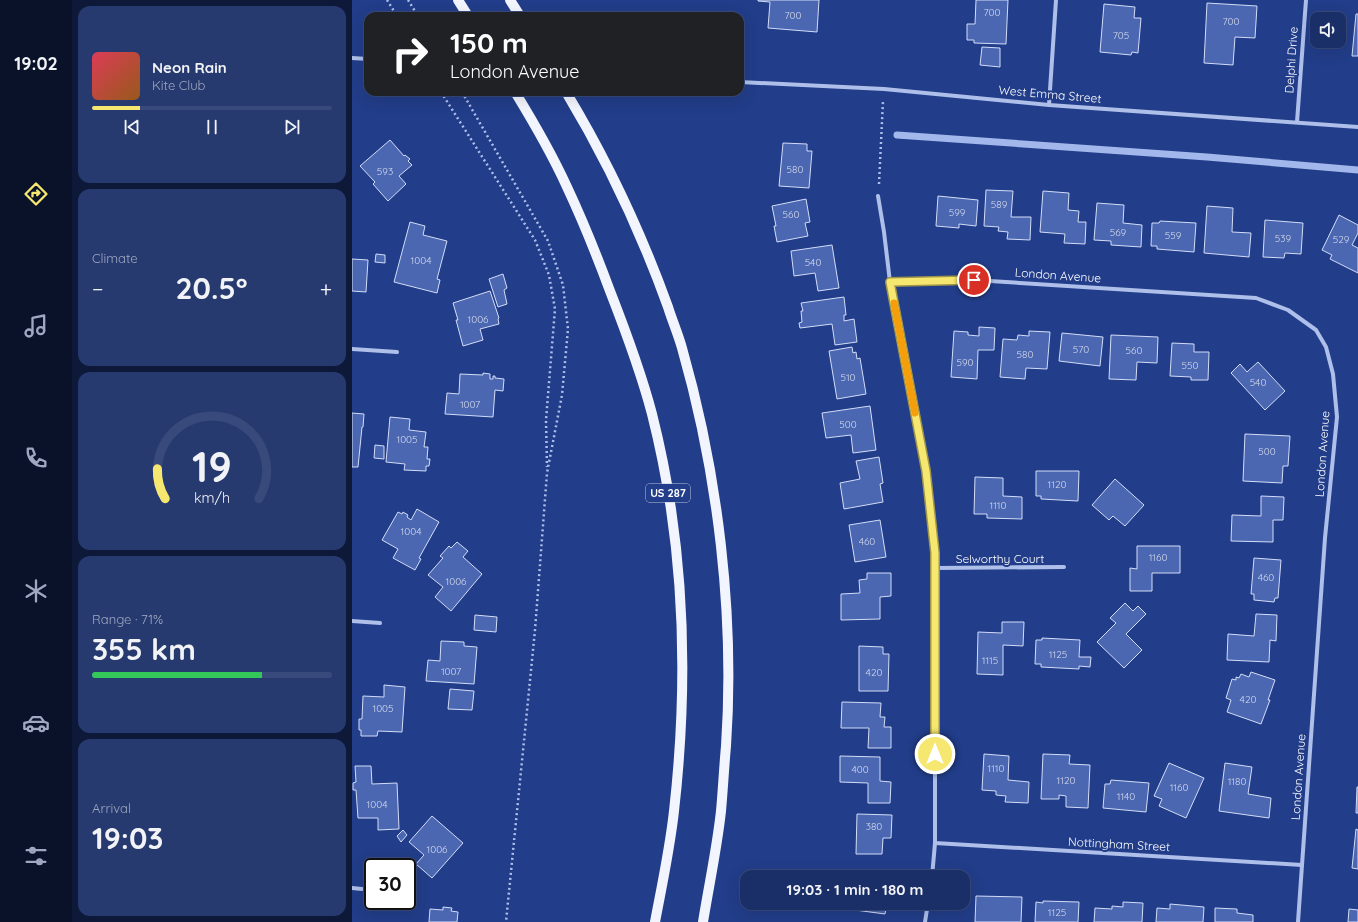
<!DOCTYPE html>
<html lang="en">
<head>
<meta charset="utf-8">
<style>
	body { margin:0; font-family:Quicksand,sans-serif; background:#273a70; color:#f1f3f6; height:100vh; display:flex; flex-direction:column; font-size:15px; white-space:nowrap }
	* { box-sizing:border-box; margin:0 }
	p { font-size:13px; color:#9fa8c0 }
	.icon { flex:none; width:22px; height:22px; fill:none; stroke:currentColor; stroke-width:2; stroke-linecap:round; stroke-linejoin:round }
	.map { position:relative; flex:1; overflow:hidden }
	.drawer { display:flex; flex-direction:column; gap:6px; padding:6px; background:#0e1939; width:280px }
	.drawer>* { flex:none }
	.banner { position:absolute; left:12px; top:12px; width:380px; height:84px; border-radius:12px; box-shadow:0 4px 16px #0002,0 0 0 1px #384a7b; background:#202124; color:#fff; overflow:hidden }
	.buttons { position:absolute; left:958px; top:12px; display:grid; gap:8px }
	.buttons a { display:grid; place-items:center; width:36px; height:36px; border-radius:8px; background:#1a2e67; box-shadow:0 4px 16px #0002,0 0 0 1px #384a7b; font-size:20px }
	.speed { position:absolute; left:12px; top:858px; display:flex; gap:8px; font-size:20px; font-weight:700; text-align:center }
	.speed>* { display:grid; place-content:center; width:52px; height:52px; border-radius:50%; background:#1a2e67; box-shadow:0 4px 16px #0002,0 0 0 1px #384a7b; line-height:1 }
	.speed .limit { border:2px solid #111; border-radius:6px; background:#fff; color:#111 }
	.pin { position:absolute; display:grid; place-items:center; width:34px; height:34px; color:#fff; margin:-17px; border:2px solid #fff; border-radius:50%; box-shadow:0 1px 4px #0007 }
	.me { position:absolute; width:44px; margin:-22px; rotate:0deg; stroke-linejoin:round; filter:drop-shadow(0 0 3px #0008) }
	.turn { display:flex; align-items:center; gap:14px; height:84px; padding:0 20px; font-size:18px }
	.turn .icon { width:52px; height:52px; stroke-width:2.5 }
	.turn b { display:block; font-size:28px; line-height:34px }
	.big { font-size:30px; font-weight:700; line-height:1.1 }
	.drawer .tile { flex:1; display:flex; flex-direction:column; justify-content:center; gap:6px; min-width:0; padding:0 14px; border-radius:12px; background:#273a70 }
	.drawer .dial { align-items:center; gap:0 }
	.dial svg { height:104px; overflow:visible; fill:none; stroke:#384a7b; stroke-width:7; stroke-linecap:round; text-anchor:middle }
	.dial text { fill:#f1f3f6; stroke:none }
	.song { display:flex; align-items:center; gap:12px }
	.cover { width:48px; height:48px; border-radius:6px; background:linear-gradient(135deg,hsl(350 70% 55%),hsl(30 70% 35%)) }
	.played { height:4px; border-radius:2px; background:linear-gradient(90deg,#f6e770 20%,#384a7b 20%) }
	.keys { display:flex; justify-content:space-around; direction:ltr }
	.heat { display:flex; justify-content:space-between; align-items:center; font-size:22px; direction:ltr }
	.charge { height:6px; border-radius:3px; background:linear-gradient(90deg,#34c759 71%,#384a7b 0) }
	.trip { position:absolute; left:388px; top:870px; width:230px; height:40px; border-radius:12px; background:#1a2e67; box-shadow:0 4px 16px #0002,0 0 0 1px #384a7b; font-weight:700; line-height:40px; text-align:center }
	main { display:flex; flex:1; min-height:0 }
	.menu { display:flex; flex-direction:column; width:72px; justify-content:space-around; align-items:center; background:#0a1229; color:#9fa8c0 }
	.menu .icon { width:28px; height:28px }
	.menu .on { color:#f6e770 }
	.menu b { font-size:18px; color:#f1f3f6 }
	.map>svg:first-child { display:block }
</style>
</head>
<body>
<main>
<nav class="menu">
<b>19:02</b>
<svg class="icon on" aria-label="directions" viewBox="0 0 24 24"><path d="M12 3l9 9-9 9-9-9zM9 14v-3h6M13 9l2 2-2 2"/></svg>
<svg class="icon" aria-label="music" viewBox="0 0 24 24"><path d="M9 18V5l10-2v13"/><circle cx="6" cy="18" r="3"/><circle cx="16" cy="16" r="3"/></svg>
<svg class="icon" aria-label="phone" viewBox="0 0 24 24"><path d="M5 4h4l2 5-3 2q2 4 5 5l2-3 5 2v4C11 20 4 13 5 4z"/></svg>
<svg class="icon" aria-label="climate" viewBox="0 0 24 24"><path d="M12 3v18M4 7l16 10M4 17L20 7"/></svg>
<svg class="icon" aria-label="car" viewBox="0 0 24 24"><path d="M5 17H2v-5l4-1 3-4h7l3 4 3 1v5h-3M9 17h6M6 11h13"/><circle cx="7" cy="17" r="2"/><circle cx="17" cy="17" r="2"/></svg>
<svg class="icon" aria-label="filters" viewBox="0 0 24 24"><path d="M4 7h16M4 17h16"/><circle cx="9" cy="7" r="2"/><circle cx="15" cy="17" r="2"/></svg>
</nav>
<section class="drawer">
<div class="tile">
<div class="song"><i class="cover"></i><div><b>Neon Rain</b><p>Kite Club</p></div></div>
<div class="played"></div>
<div class="keys"><svg class="icon" aria-label="previous" viewBox="0 0 24 24"><path d="M18 5L8 12l10 7zM5 5v14"/></svg><svg class="icon" aria-label="pause" viewBox="0 0 24 24"><path d="M8 5v14M16 5v14"/></svg><svg class="icon" aria-label="next" viewBox="0 0 24 24"><path d="M6 5l10 7-10 7zM19 5v14"/></svg></div>
</div>
<div class="tile"><p>Climate</p>
<div class="heat"><a>−</a><b class="big">20.5°</b><a>+</a></div>
</div>
<div class="tile dial"><svg viewBox="0 0 100 80">
<path d="M14 69A42 42 0 1 1 86 69"/>
<path d="M14 69A42 42 0 0 1 8 46" stroke="#f6e770"/>
<text x="50" y="56" font-size="32" font-weight="700">19</text>
<text x="50" y="72" font-size="11">km/h</text>
</svg></div>
<div class="tile"><p>Range · 71%</p><b class="big">355 km</b><div class="charge"></div></div>
<div class="tile"><p>Arrival</p><b class="big">19:03</b></div>
</section>
<div class="map">
<svg width="1006" height="922" viewBox="0 0 1006 922">
	<rect width="100%" height="100%" fill="#223d89"/>
	<g fill="none" stroke-linecap="round" stroke-linejoin="round">
		<!-- stream -->
		<polyline stroke="#a2b7eb" stroke-width="7" points="545,135 855,157 1006,170"/>
	</g>
	<!-- building -->
	<g fill="#4b67b1" stroke="#d3ddf8">
		<polygon points="406,0 467,0 465,32 416,28 418,2 406,1"/>
		<polygon points="624,0 656,0 654,44 622,43 622,40 615,40 615,24 623,24"/>
		<polygon points="855,3 905,6 903,38 883,37 881,65 852,63"/>
		<polygon points="752,4 783,7 782,18 789,18 786,53 780,52 779,55 748,52"/>
		<polygon points="1004,14 1006,14 1006,56 1000,56"/>
		<polygon points="630,47 648,48 648,67 628,65"/>
		<polygon points="38,140 52,156 53,155 58,159 56,161 60,165 47,176 54,184 36,201 21,184 23,182 8,166"/>
		<polygon points="431,143 455,144 455,151 460,151 457,188 427,186"/>
		<polygon points="634,190 661,191 659,217 679,217 678,240 655,239 656,232 646,231 647,227 632,226"/>
		<polygon points="691,191 717,193 716,210 727,211 726,222 734,222 733,244 712,243 713,234 688,232"/>
		<polygon points="586,196 626,200 624,226 607,224 607,228 584,226"/>
		<polygon points="454,199 458,222 453,223 456,236 425,242 422,226 424,226 420,206"/>
		<polygon points="745,203 772,205 771,223 790,225 789,247 759,245 759,241 742,240"/>
		<polygon points="855,206 881,208 880,232 899,233 897,257 852,253"/>
		<polygon points="987,215 1006,225 1006,233 1000,245 1006,248 1006,273 978,259 980,255 970,250"/>
		<polygon points="913,220 951,223 949,254 933,253 932,258 911,257"/>
		<polygon points="808,221 844,223 842,252 805,249 805,246 799,246 800,223 807,223"/>
		<polygon points="58,222 73,226 71,235 95,241 85,279 88,280 85,293 42,282"/>
		<polygon points="480,245 487,288 466,291 463,273 442,276 439,251"/>
		<polygon points="24,254 33,255 33,263 23,262"/>
		<polygon points="0,259 16,260 14,292 0,291"/>
		<polygon points="151,274 155,288 152,290 155,304 146,307 137,279"/>
		<polygon points="138,291 147,318 146,319 147,324 128,329 131,340 111,346 104,320 106,320 101,303"/>
		<polygon points="492,297 494,315 492,315 492,321 502,319 505,342 483,345 480,324 448,328 447,323 450,322 449,311 451,311 449,303"/>
		<polygon points="627,327 643,328 642,350 626,350 625,379 599,377 602,331 616,332 616,335 627,336"/>
		<polygon points="677,331 698,332 695,369 674,368 673,379 648,377 651,339 665,340 666,335 677,336"/>
		<polygon points="710,333 751,337 748,366 707,361"/>
		<polygon points="759,335 806,337 805,363 785,362 784,380 757,379"/>
		<polygon points="820,343 842,344 842,352 857,352 856,380 839,380 839,377 818,376"/>
		<polygon points="500,347 501,353 504,352 505,359 508,358 514,394 485,399 477,351"/>
		<polygon points="906,362 933,391 913,410 879,373 888,364 895,372"/>
		<polygon points="131,373 138,374 138,379 141,379 141,376 143,376 143,378 152,379 151,391 143,390 141,417 93,414 95,393 107,394 108,374 131,375"/>
		<polygon points="518,406 524,450 501,453 499,435 474,438 470,413"/>
		<polygon points="0,413 12,414 11,427 10,427 6,467 0,467"/>
		<polygon points="38,417 58,419 57,430 74,432 72,447 76,447 75,459 78,459 77,466 74,466 74,471 52,470 53,464 34,462"/>
		<polygon points="893,434 938,436 936,466 931,466 930,483 891,481"/>
		<polygon points="23,445 32,446 32,459 22,458"/>
		<polygon points="527,457 531,483 528,484 531,502 492,509 488,483 508,479 504,461"/>
		<polygon points="684,471 727,471 726,501 689,499 689,496 684,496"/>
		<polygon points="623,477 651,478 651,496 670,497 670,519 635,518 635,514 622,514"/>
		<polygon points="763,479 792,505 773,526 761,516 757,520 740,505"/>
		<polygon points="909,496 932,497 931,520 921,520 921,542 879,541 880,515 909,516"/>
		<polygon points="65,509 87,522 67,558 69,559 63,570 41,558 46,549 30,540 46,512 50,514 51,512 56,515 55,517 59,520"/>
		<polygon points="528,520 534,557 503,562 497,525"/>
		<polygon points="105,542 116,551 111,557 130,574 99,611 83,597 91,587 76,575 91,558 88,556 97,546 99,548"/>
		<polygon points="785,546 828,546 828,573 800,573 800,591 778,591 778,568 785,569"/>
		<polygon points="902,558 929,560 926,598 923,598 922,602 902,600 902,594 899,594"/>
		<polygon points="515,573 539,573 539,596 528,597 528,619 489,620 489,594 508,593 507,580 515,579"/>
		<polygon points="773,603 781,611 786,606 794,614 774,634 790,650 772,668 745,642 764,623 758,618"/>
		<polygon points="904,614 925,615 924,641 918,640 917,662 875,660 876,634 902,636"/>
		<polygon points="123,615 145,617 144,632 122,630"/>
		<polygon points="650,622 672,622 671,646 651,645 651,675 625,674 626,632 650,633"/>
		<polygon points="690,638 728,640 727,657 739,657 738,667 727,666 727,669 689,667 689,664 683,664 684,640 690,640"/>
		<polygon points="89,641 112,642 112,646 125,647 122,684 74,681 76,660 88,661"/>
		<polygon points="507,646 531,647 531,654 537,654 536,691 507,691"/>
		<polygon points="899,672 923,680 916,700 918,700 909,724 875,712 879,700 874,698 880,679 884,680 884,677 887,678 889,674 897,677"/>
		<polygon points="32,685 53,687 50,732 26,731 25,736 9,736 9,730 7,730 7,719 10,719 11,696 32,697"/>
		<polygon points="98,689 122,691 120,710 96,709"/>
		<polygon points="490,702 529,703 528,717 533,717 532,727 539,727 539,748 516,748 517,728 489,728"/>
		<polygon points="632,754 657,756 656,780 677,782 676,803 653,802 654,796 644,795 644,791 630,790"/>
		<polygon points="691,754 718,755 717,764 738,765 736,808 714,807 714,796 707,795 707,799 689,799"/>
		<polygon points="488,756 528,757 528,781 539,782 538,803 516,803 516,783 488,782"/>
		<polygon points="817,763 852,778 834,818 807,806 810,799 802,796"/>
		<polygon points="873,763 900,767 896,794 919,798 917,818 867,811"/>
		<polygon points="3,766 19,766 20,784 45,783 47,829 26,830 26,818 6,818 4,790 1,790 1,783 4,782"/>
		<polygon points="759,780 797,783 794,812 751,808 753,784 758,784"/>
		<polygon points="1005,787 1006,787 1006,813 1004,813"/>
		<polygon points="505,814 540,815 539,838 531,838 530,854 504,854"/>
		<polygon points="80,816 111,843 80,878 64,864 72,855 57,842"/>
		<polygon points="1004,829 1006,830 1006,869 1000,868"/>
		<polygon points="51,830 55,835 49,842 45,836"/>
		<polygon points="512,871 538,874 538,877 508,877 508,874 511,875"/>
		<polygon points="624,896 670,897 669,922 623,922"/>
		<polygon points="691,901 727,902 726,922 683,922 684,902 691,903"/>
		<polygon points="771,902 791,903 790,922 742,922 743,908 760,909 760,906 771,907"/>
		<polygon points="504,903 535,903 533,914 503,910"/>
		<polygon points="818,904 852,907 851,922 804,922 805,908 818,909"/>
		<polygon points="91,907 100,908 99,911 106,912 105,922 77,922 78,909 91,910"/>
		<polygon points="863,908 885,909 885,913 901,915 901,922 863,922"/>
		<polygon points="997,909 1006,910 1006,922 996,922"/>
	</g>
	<g fill="none" stroke-linecap="round" stroke-linejoin="round">
		<!-- path -->
		<g stroke="#aebfea" stroke-width="2.5" stroke-dasharray="2 3" stroke-linecap="butt">
			<polyline points="35,0 45,16"/>
			<polyline points="56,0 66,16"/>
			<polyline points="89,92 183,240 197,275 203,309 194,420 195,467"/>
			<polyline points="110,92 196,241 211,285 216,329 210,395 195,473 183,630 154,922"/>
			<polyline points="527,184 531,101"/>
		</g>
		<!-- street -->
		<g stroke="#aebfea" stroke-width="4">
			<polyline points="0,58 16,59"/>
			<polyline points="388,82 532,89 697,105 1006,127"/>
			<polyline points="697,105 704,0"/>
			<polyline points="945,122 954,0"/>
			<polyline points="526,196 532,232 538,282 574,471 583,553 583,843 580,877"/>
			<polyline points="538,282 622,280 904,298 936,310 964,330 974,347 981,374 985,417 973,538 946,922"/>
			<polyline points="0,349 45,352"/>
			<polyline points="584,568 712,567"/>
			<polyline points="0,621 28,623"/>
			<polyline points="583,843 950,865"/>
			<polyline points="0,888 10,889"/>
			<polyline points="573,922 576,903"/>
		</g>
		<!-- primary -->
		<g stroke="#f2f5fe" stroke-width="10">
			<polyline points="106,0 116,16"/>
			<polyline points="158,0 168,16"/>
			<path d="M163 92C182 123 200 154 215 187 231 221 245 256 258 291 274 332 289 372 300 414 333 544 337 678 322 811 318 848 310 885 303 922"/>
			<path d="M214 92C255 160 289 232 316 307 320 320 326 334 330 348 366 474 383 615 374 746 372 768 371 789 369 811 365 848 357 885 351 922"/>
		</g>
	</g>
	<g fill="none" stroke-linecap="round" stroke-linejoin="round">
		<!-- route casing -->
		<g stroke="#a09649" stroke-width="10">
			<polyline id="route" points="583,754 583,553 574,471 538,282 622,280"/>
		</g>
		<!-- route -->
		<use href="#route" stroke="#f6e770" stroke-width="7"/>
		<!-- slow -->
		<polyline stroke="#f59e0b" stroke-width="7" points="542,303 563,413"/>
	</g>
	<g text-anchor="middle" dominant-baseline="central" stroke-width="4" stroke-linejoin="round" paint-order="stroke">
		<!-- number labels -->
		<g font-size="10" fill="#d2d9ec">
			<text x="640" y="12">700</text>
			<text x="441" y="15">700</text>
			<text x="879" y="21">700</text>
			<text x="769" y="35">705</text>
			<text x="443" y="169">580</text>
			<text x="33" y="171">593</text>
			<text x="647" y="204">589</text>
			<text x="605" y="212">599</text>
			<text x="439" y="214">560</text>
			<text x="766" y="232">569</text>
			<text x="821" y="235">559</text>
			<text x="931" y="238">539</text>
			<text x="989" y="239">529</text>
			<text x="69" y="260">1004</text>
			<text x="461" y="262">540</text>
			<text x="126" y="319">1006</text>
			<text x="729" y="349">570</text>
			<text x="782" y="350">560</text>
			<text x="673" y="354">580</text>
			<text x="613" y="362">590</text>
			<text x="838" y="365">550</text>
			<text x="496" y="377">510</text>
			<text x="906" y="382">540</text>
			<text x="118" y="404">1007</text>
			<text x="496" y="424">500</text>
			<text x="55" y="439">1005</text>
			<text x="915" y="451">500</text>
			<text x="705" y="484">1120</text>
			<text x="646" y="505">1110</text>
			<text x="59" y="531">1004</text>
			<text x="515" y="541">460</text>
			<text x="806" y="557">1160</text>
			<text x="914" y="577">460</text>
			<text x="104" y="581">1006</text>
			<text x="706" y="654">1125</text>
			<text x="638" y="660">1115</text>
			<text x="99" y="671">1007</text>
			<text x="522" y="672">420</text>
			<text x="896" y="699">420</text>
			<text x="31" y="708">1005</text>
			<text x="644" y="768">1110</text>
			<text x="508" y="769">400</text>
			<text x="714" y="780">1120</text>
			<text x="885" y="781">1180</text>
			<text x="827" y="787">1160</text>
			<text x="774" y="796">1140</text>
			<text x="25" y="804">1004</text>
			<text x="522" y="826">380</text>
			<text x="85" y="849">1006</text>
			<text x="705" y="912">1125</text>
		</g>
		<!-- shield labels -->
		<rect fill="#223d89" stroke="#bdc5dc" stroke-width="1" x="294" y="484" width="44" height="18" rx="3"/>
		<g font-size="11" font-weight="bold" fill="#fff">
			<text x="316" y="493">US 287</text>
		</g>
		<!-- street labels -->
		<g font-size="12" fill="#fff" stroke="#223d89">
			<text transform="translate(939 60) rotate(-86)">Delphi Drive</text>
			<text transform="translate(698 94) rotate(5)">West Emma Street</text>
			<text transform="translate(706 275) rotate(4)">London Avenue</text>
			<text transform="translate(970 454) rotate(-86)">London Avenue</text>
			<text x="648" y="558">Selworthy Court</text>
			<text transform="translate(946 777) rotate(-86)">London Avenue</text>
			<text transform="translate(767 844) rotate(3)">Nottingham Street</text>
		</g>
	</g>
</svg>
<div class="buttons">
<a><svg class="icon" aria-label="sound" viewBox="0 0 24 24"><path d="M4 9h4l5-4v14l-5-4H4zM17 9q2 3 0 6"/></svg></a>
</div>
<div class="speed"><div class="limit">30</div></div>
<div class="pin" style="left:622px;top:280px;background:#d93025"><svg class="icon" aria-label="arrive" viewBox="0 0 24 24"><path d="M6 21V4h12l-3 4 3 4H6"/></svg></div>
<svg class="me" style="left:583px;top:754px" viewBox="-20 -20 40 40"><circle r="17" fill="#f6e770" stroke="#fff" stroke-width="3"/><path d="M0-11L8 9 0 5-8 9z" fill="#fff"/></svg>
<div class="trip">19:03 · 1 min · 180 m</div>
<div class="banner">
<div class="turn"><svg class="icon" aria-label="right" viewBox="0 0 24 24"><path d="M7 20v-9h11M14 6l5 5-5 5"/></svg><div><b>150 m</b>London Avenue</div></div>
</div>
</div>
</main>
</body>
</html>
